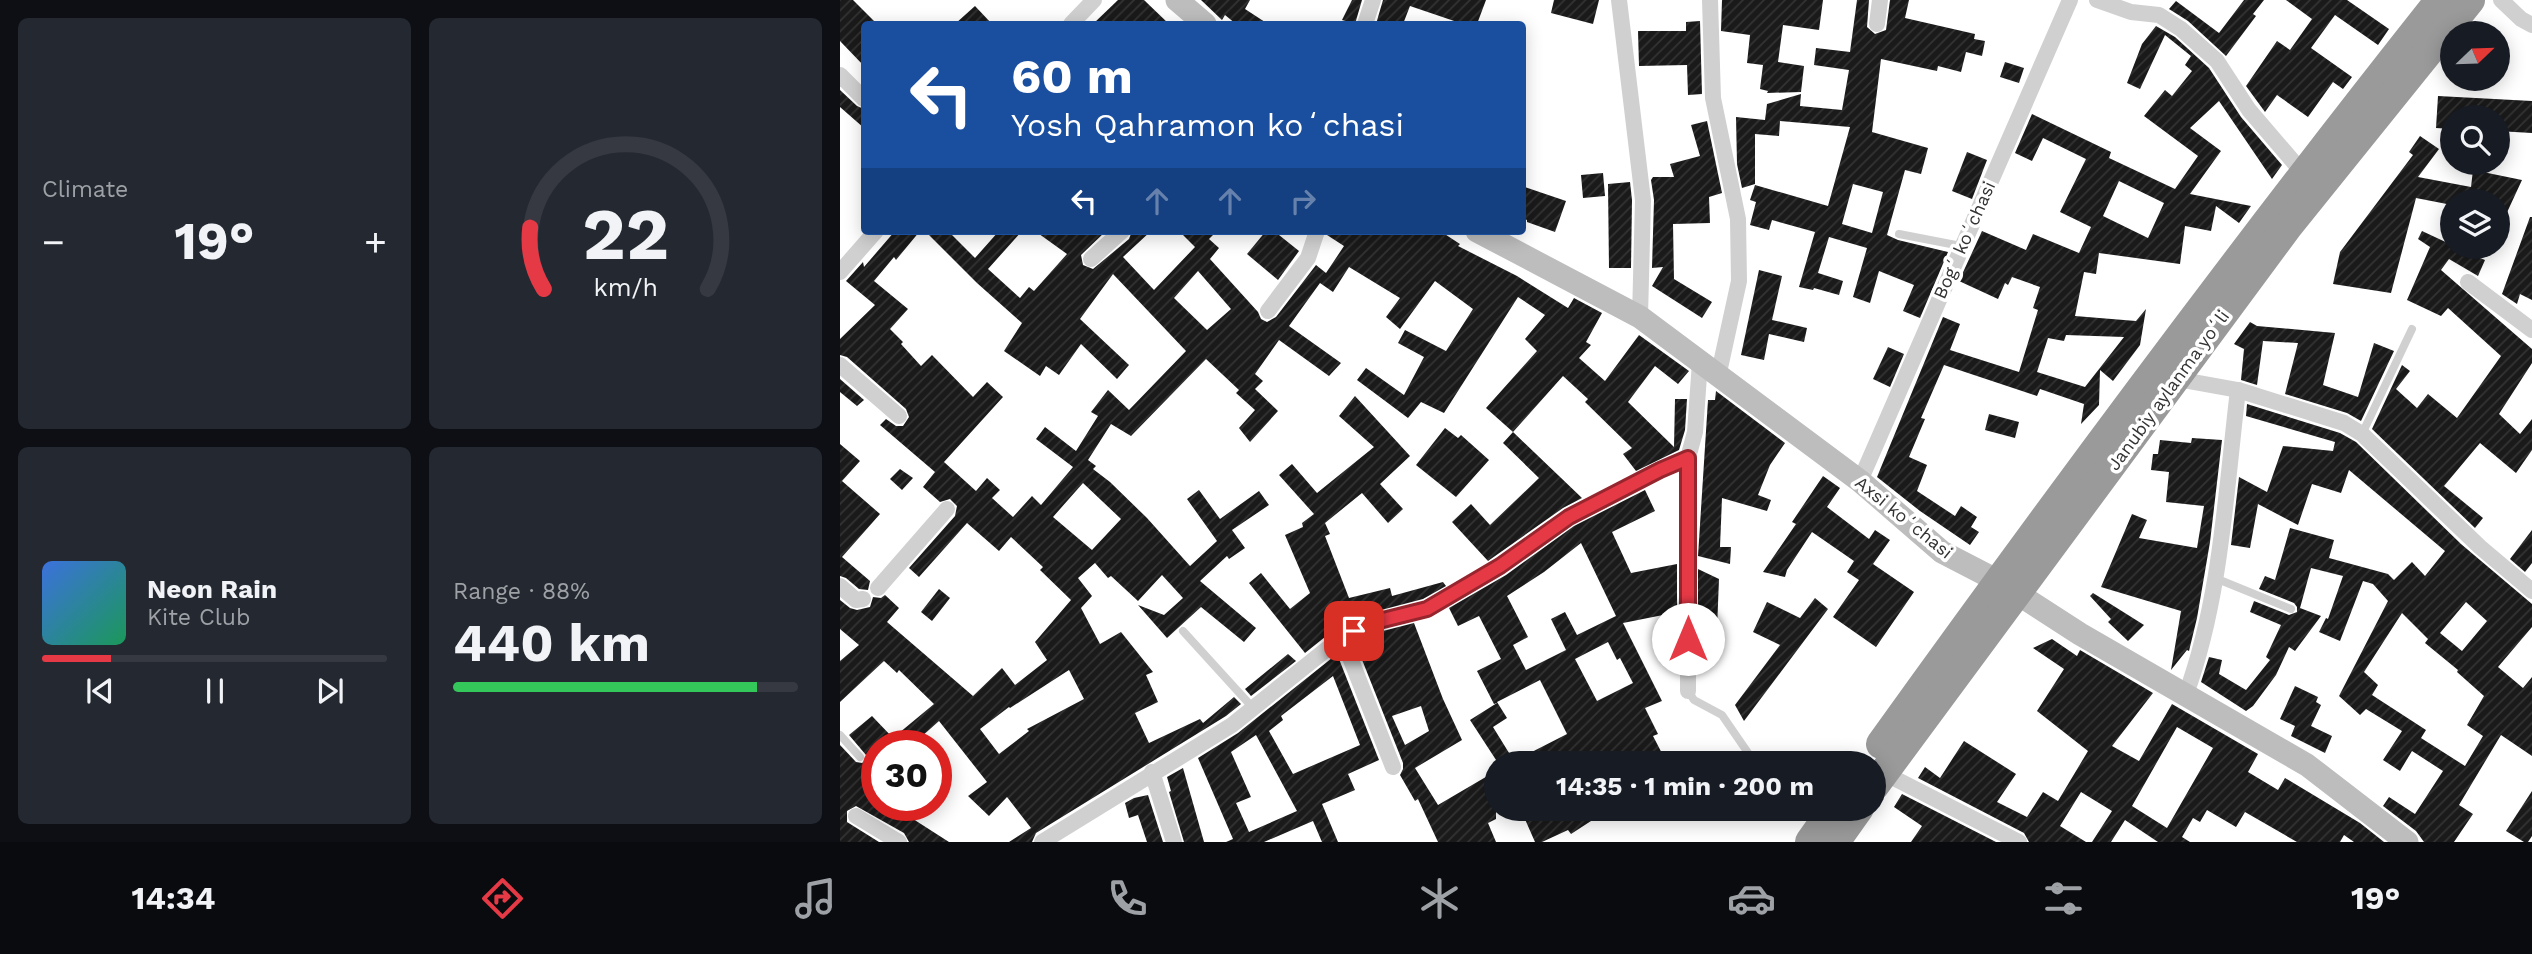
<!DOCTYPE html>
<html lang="en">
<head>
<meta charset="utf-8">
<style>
	body { margin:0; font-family:"Work Sans",sans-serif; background:#242831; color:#f1f3f6; height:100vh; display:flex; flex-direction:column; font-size:26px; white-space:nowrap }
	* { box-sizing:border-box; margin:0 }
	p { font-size:23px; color:#9ea1a6 }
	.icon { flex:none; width:38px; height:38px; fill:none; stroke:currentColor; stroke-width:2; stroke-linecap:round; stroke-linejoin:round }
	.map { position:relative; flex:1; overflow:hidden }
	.panel { display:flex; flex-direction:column; gap:18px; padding:18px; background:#0d0f14; width:840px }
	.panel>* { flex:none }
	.top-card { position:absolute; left:21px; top:21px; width:665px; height:214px; border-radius:7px; box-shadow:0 4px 18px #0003; background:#1a4fa0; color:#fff; overflow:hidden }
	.needle { width:46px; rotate:67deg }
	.tools { position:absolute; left:1600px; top:21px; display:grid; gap:14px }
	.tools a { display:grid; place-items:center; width:70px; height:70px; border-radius:50%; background:#171b24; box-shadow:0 4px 18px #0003; font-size:35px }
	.speed { position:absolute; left:21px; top:730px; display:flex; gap:14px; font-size:35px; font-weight:700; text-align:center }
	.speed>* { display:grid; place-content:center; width:91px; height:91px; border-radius:50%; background:#171b24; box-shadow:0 4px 18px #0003; line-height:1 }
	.speed .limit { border:10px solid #d22; background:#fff; color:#111 }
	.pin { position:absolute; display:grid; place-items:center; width:60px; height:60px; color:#fff; margin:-30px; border-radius:14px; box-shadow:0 4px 10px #0006 }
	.me { position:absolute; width:77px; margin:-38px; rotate:0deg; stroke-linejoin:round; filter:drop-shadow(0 0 5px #0008) }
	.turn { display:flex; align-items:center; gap:24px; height:147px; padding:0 35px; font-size:32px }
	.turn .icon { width:91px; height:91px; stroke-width:2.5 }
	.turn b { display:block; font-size:49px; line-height:60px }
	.lanes { display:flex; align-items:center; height:66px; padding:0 35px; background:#0003; justify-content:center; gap:35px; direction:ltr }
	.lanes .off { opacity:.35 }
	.big { font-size:52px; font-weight:700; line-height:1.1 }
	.panel .card { flex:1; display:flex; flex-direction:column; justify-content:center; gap:10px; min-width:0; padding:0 24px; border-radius:10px; background:#242831 }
	.panel .dial { align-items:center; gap:0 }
	.dial svg { height:182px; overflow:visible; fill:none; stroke:#363941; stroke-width:7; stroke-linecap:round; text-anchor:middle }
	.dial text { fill:#f1f3f6; stroke:none }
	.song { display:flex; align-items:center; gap:21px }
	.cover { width:84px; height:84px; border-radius:10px; background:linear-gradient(135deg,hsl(220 70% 55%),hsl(150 70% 35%)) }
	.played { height:7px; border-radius:4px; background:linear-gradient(90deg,#e63946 20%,#363941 20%) }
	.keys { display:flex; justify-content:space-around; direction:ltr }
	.heat { display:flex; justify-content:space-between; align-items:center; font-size:38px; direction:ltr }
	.charge { height:10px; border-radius:5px; background:linear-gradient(90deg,#34c759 88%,#363941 0) }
	.panel .tiles { flex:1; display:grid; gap:18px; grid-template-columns:repeat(2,1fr) }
	.trip { position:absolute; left:644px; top:751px; width:402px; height:70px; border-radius:35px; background:#171b24; box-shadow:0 4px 18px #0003; font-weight:700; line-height:70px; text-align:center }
	.tabs { display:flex; height:112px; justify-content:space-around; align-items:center; background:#090b0e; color:#9ea1a6 }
	.tabs .icon { width:49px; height:49px }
	.tabs .on { color:#e63946 }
	.tabs b { font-size:32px; color:#f1f3f6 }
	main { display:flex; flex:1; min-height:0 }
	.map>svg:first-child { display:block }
</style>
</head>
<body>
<main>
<section class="panel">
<div class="tiles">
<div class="card"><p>Climate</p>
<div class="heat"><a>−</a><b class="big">19°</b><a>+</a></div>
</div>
<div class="card dial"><svg viewBox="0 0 100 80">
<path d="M14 69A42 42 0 1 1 86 69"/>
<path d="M14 69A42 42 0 0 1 8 42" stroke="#e63946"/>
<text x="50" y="56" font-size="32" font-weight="700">22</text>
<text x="50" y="72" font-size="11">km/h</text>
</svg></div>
<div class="card">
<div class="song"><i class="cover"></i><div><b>Neon Rain</b><p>Kite Club</p></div></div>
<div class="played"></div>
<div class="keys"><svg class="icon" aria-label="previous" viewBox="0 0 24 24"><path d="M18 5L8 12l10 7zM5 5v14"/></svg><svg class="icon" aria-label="pause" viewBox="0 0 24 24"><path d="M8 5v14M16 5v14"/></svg><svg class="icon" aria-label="next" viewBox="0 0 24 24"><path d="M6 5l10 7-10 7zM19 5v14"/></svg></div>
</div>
<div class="card"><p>Range · 88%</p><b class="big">440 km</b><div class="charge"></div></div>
</div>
</section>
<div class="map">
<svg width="1692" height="842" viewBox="0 0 1692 842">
	<defs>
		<pattern id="building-hatch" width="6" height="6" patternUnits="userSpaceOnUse" patternTransform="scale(1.75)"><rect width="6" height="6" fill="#1a1a1a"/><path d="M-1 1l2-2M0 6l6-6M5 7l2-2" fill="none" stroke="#333"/></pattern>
	</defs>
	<rect width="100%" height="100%" fill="#fff"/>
	<!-- building -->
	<g fill="url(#building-hatch)" fill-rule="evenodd">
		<polygon points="0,0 13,0 37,24 24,24 24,66 0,41"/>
		<polygon points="278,0 304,0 329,24 253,24"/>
		<polygon points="361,0 410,0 405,9 428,24 396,24 385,15 382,20"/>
		<polygon points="512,0 522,0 515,24 502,20"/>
		<polygon points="543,0 646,0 637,24 623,24 570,6 563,24 536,24"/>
		<polygon points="714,0 759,0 753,24 711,13"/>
		<polygon points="882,0 983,0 979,30 943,25 938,62 964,66 961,92 927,93 928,91 920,89 923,65 907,63 910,35 881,31"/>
		<path d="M1017 0H1029L1027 27 1035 34 1046 30 1050 0H1069L1065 18 1135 34 1134 39 1145 41 1142 56 1126 52 1121 72 1098 66 1097 71 1041 59 1032 132 1088 148 1081 174 1065 170 1047 235 1058 240 1108 252 1080 318 1063 311 1074 285 1039 271 1030 303 1013 297 1027 248 989 237 978 273 1003 281 999 295 974 288 973 290 959 287 975 232 932 220 929 230 910 225 916 202 910 200 915 185 988 206 1010 127 940 121 939 136 915 134V184L902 188 897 164 896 117 925 120 927 104 961 94 960 106 1002 110 1009 70 974 65 976 48 1010 52ZM1013 184 1043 192 1032 233 1002 224Z"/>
		<polygon points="1404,0 1424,0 1413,14 1416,16 1386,56 1348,21 1329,9 1336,1 1379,33"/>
		<polygon points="1446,0 1507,0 1549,29 1538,45 1495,15 1471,48 1512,77 1503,89 1493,82 1468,117 1437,95 1425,112 1406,86 1437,41 1450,50 1472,19"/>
		<polygon points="135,6 152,24 115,24"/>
		<polygon points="860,21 862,94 848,95 847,65 799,66 798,31 846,31 846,22"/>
		<path d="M1316 26 1335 37 1369 68 1401 117 1442 165 1432 179 1379 101 1350 128 1381 151 1350 194 1411 206 1399 223 1376 206 1371 231 1345 226 1340 264 1259 253 1256 274 1244 272 1235 316 1296 321 1306 309 1300 345 1273 381 1260 370 1259 405 1241 424 1244 404 1200 389 1197 396 1104 365 1081 418 1085 419 1069 457 1087 465 1077 491 1115 516 1121 506 1137 517 1131 527 1139 532 1130 545 1080 511 1037 477 1103 317 1120 324 1110 350 1179 372 1198 310 1193 308 1200 287 1172 277 1168 285 1165 283 1158 299 1119 281 1142 231 1186 250 1193 234 1239 253 1251 227 1220 212 1246 159 1203 138 1192 161 1175 153 1192 114 1271 152 1269 158 1335 189 1358 156 1304 116 1325 90 1332 96 1352 71 1345 65 1351 56 1325 35 1300 89 1287 83 1302 44ZM1279 181 1324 203 1308 238 1263 216ZM1226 335 1284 337 1245 387 1197 372 1208 338 1224 341Z"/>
		<polygon points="1165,62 1184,68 1179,83 1160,77"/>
		<polygon points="0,90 17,106 24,109 24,128 0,107"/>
		<polygon points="1598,96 1692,101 1692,133 1657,131 1657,117 1612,117 1612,129 1596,128"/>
		<polygon points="867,121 882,193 869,197 870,223 833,224 834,279 872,302 862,318 812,286 823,267 812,268 814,200 811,180 813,177 834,177 830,164 860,156 851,125"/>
		<polygon points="1580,136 1599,149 1578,177 1631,187 1633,170 1682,180 1657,234 1657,201 1612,201 1612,205 1576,198 1551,293 1493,284 1500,252 1573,155 1569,152"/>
		<polygon points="1127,152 1147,160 1132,199 1112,191"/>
		<polygon points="763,173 765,196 743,198 741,175"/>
		<polygon points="790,182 792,200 791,268 769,268 768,184"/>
		<polygon points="682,186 726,201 715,232 687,222 687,220 682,218"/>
		<polygon points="1690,217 1692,217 1692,300 1680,294 1677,304 1662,294"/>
		<path d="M55 231H80L56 260 54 257 34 281 68 309 50 329 63 342 61 344 81 366 92 355 133 397 147 382 163 397 104 462 136 491 147 478 160 490 152 498 173 517 192 496 201 505 233 467 196 439 205 427 236 451 258 416 251 412 268 390 289 410 346 351 273 274 240 319 289 365 277 379 241 344 219 375 206 366 200 376 164 351 182 323 137 283 85 231H108L135 258 159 231H182L148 269 180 298 189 287 194 291 227 254 195 231H266L241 255 243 265 253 269 289 239 292 231H311L283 257 314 290 355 247 339 231H377L369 239 379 248 370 259 418 312 421 319 427 322 436 317 476 265 486 273 504 246 487 235V231H600L620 244 618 246 677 276 728 308 734 298 762 313 746 342 751 345 739 358 765 381 799 335 849 371 838 384 815 366 788 402 834 447 835 399H847L845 430 839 450 796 471 783 454 792 448 745 402 748 399 723 376 673 432 742 498 723 508 648 561 612 522 631 504 650 525 699 478 663 443 673 432 646 408 697 351 685 339 705 315 678 297 604 413 581 402 568 418 517 380 526 368 564 395 584 357 558 343 565 330 606 351 633 309 595 281 560 329 546 317 560 298 509 267 493 292 480 283 449 326 501 363 489 376 439 340 415 374 423 381 415 389 438 411 410 442 399 428 415 410 396 393 399 390 366 359 291 436 271 424 248 460 256 466 253 469 270 482 307 518 350 566 377 541 347 499 359 490 380 519 419 491 429 505 392 530 405 548 389 559 387 556 360 581 416 628 404 642 361 607 327 638 298 605 324 615 343 598 322 575 298 601 271 576 268 578 255 563 238 578 252 596 241 608 260 644 281 632 313 672 306 675 318 702 295 713 309 743 360 719 363 723 394 697 401 704 386 716 196 833 192 842H169L191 828 167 797 149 816 128 796 147 782 99 721 71 746H37V805H46L56 811 60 805H78L70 817 109 842H69L64 833 16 806 7 811V822L39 842H0V745L16 762 22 763 26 760V755L9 735 32 716 53 738 94 704 59 670 57 673 44 661 0 702V661L19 645 0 629V600L10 608 17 610 30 607 33 597 41 598 45 595 59 608 47 622 133 696 162 668 175 685 207 660 195 642 231 600 200 570 203 567 171 537 159 551 127 523 79 577 69 568 115 516 117 506 110 499 100 502 83 487 95 472 40 425 46 419 56 426H63L69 417 66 409 7 357 0 355V339L35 305 6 281 23 262 24 267ZM358 271 391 309 367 330 334 298ZM243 483 281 519 252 550 213 517ZM229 670 244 699 187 729 189 731 159 754 140 729 169 707 170 708Z"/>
		<polygon points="426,231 434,231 459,251 438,280 407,254"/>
		<polygon points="1582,231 1612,245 1612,247 1645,260 1638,276 1609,259 1601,270 1692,349 1692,363 1659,414 1680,434 1692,419 1692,450 1676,473 1640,443 1604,486 1643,518 1635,528 1532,429 1562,365 1570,371 1556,389 1577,408 1588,394 1617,418 1661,356 1608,308 1601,316 1567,300 1590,247 1578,239"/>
		<polygon points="919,270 942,276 932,320 967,328 964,342 929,334 924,360 901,355"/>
		<polygon points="1410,322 1417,326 1495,333 1483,385 1518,397 1534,343 1554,351 1521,421 1507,413 1445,394 1458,343 1423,341 1417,385 1401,380 1404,349 1394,344"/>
		<polygon points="1048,347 1064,354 1050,387 1033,379"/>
		<polygon points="0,379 24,400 17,406 0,392"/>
		<polygon points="876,391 945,443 930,465 918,495 931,500 927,511 882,498 880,547 891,547 890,564 858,556 868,400 875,400"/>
		<polygon points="515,396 570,456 540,484 563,509 548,523 522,493 485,523 490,534 485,536 509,598 550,588 552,596 603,582 606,586 583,599 526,614 495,629 465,653 409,583 421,573 450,609 470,593 445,535 463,527 462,523 474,514 439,475 452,464 477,493 534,447 499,416"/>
		<path d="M1407 404 1500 433 1516 442 1621 544 1692 604V627L1658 667 1683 688 1692 677V756L1661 735 1619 805 1633 814 1614 842H1584L1576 831 1543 806 1549 797 1575 814 1603 771 1572 751 1560 771 1543 760 1562 731 1526 709 1520 715 1499 696 1548 601 1533 584 1523 581 1500 641 1479 632 1486 618 1488 619 1503 576 1471 568 1460 608 1481 616 1455 651 1449 647 1436 675 1413 706 1406 711 1361 682 1369 657 1382 660 1379 674 1406 690 1430 660 1426 657 1441 625 1410 612 1414 601 1449 615 1457 612V607L1454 603 1419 589 1425 576 1435 580 1450 528 1494 540 1489 558 1548 574 1554 580 1572 562 1585 576 1605 551 1509 470 1501 493 1472 484 1458 525 1418 504 1410 548 1391 545 1399 477 1427 492 1443 446 1493 451 1495 442 1406 416ZM1626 602 1647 621 1622 651 1600 633ZM1562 613 1588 639 1585 643 1618 670 1617 672 1644 696 1627 725 1643 736 1625 766 1581 738 1586 730 1532 695 1538 685 1524 672Z"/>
		<polygon points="1149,414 1179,422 1175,438 1145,430"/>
		<polygon points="605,428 618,438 621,435 649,460 616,497 576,465"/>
		<polygon points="1352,438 1382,440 1370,542 1357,618 1349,651 1347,650 1331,670 1341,611 1261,587 1292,514 1307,520 1299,538 1357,548 1364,506 1326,502 1329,472 1311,470 1313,454 1318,454 1320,440 1351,443"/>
		<polygon points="0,444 20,461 2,481 40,514 2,557 30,581 28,590 19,589 6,578 0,576"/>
		<polygon points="60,469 73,478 62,490 50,479"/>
		<polygon points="983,476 1000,488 987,507 1029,539 1035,530 1050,540 1033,564 1074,592 1036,647 993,617 1019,580 1007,572 1014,561 972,532 947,570 945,577 923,572 956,524 952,522"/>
		<path d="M805 490 815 511 772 532 791 573 837 564V640L826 641 823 615 783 623 822 701 805 708 818 734 813 736 827 763H658L630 720 657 703 654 704 637 671 661 659 639 616 618 626 609 608 666 575 734 526ZM741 543 776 616 737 635 725 612 711 619 726 650 686 670 673 645 688 637 667 596 704 572ZM768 642 777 660 780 658 793 683 757 701 735 659ZM700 680 727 734 674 761 653 727 667 718 657 702Z"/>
		<polygon points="1692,530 1692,563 1685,572 1670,559"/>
		<polygon points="858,569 879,579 877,629 858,628"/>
		<polygon points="99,589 110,598 92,621 81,612"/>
		<polygon points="1253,593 1304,625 1288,641 1268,622 1271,619 1250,596"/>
		<polygon points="975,598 988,609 904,721 895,705 940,645 913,632 927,602 960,618"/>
		<path d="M574 623 603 699 622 740 575 768 598 805 656 771V819L648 823 656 842H598L578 799 575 801 560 775 563 769V763L515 642 535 633ZM581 706 589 731 565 745 552 716Z"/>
		<path d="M1212 639 1237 656 1240 650 1313 693 1272 746 1299 761 1332 704 1418 754 1408 772 1438 790 1445 778 1520 823 1544 842H1514L1504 835 1500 842H1457L1405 812 1396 827 1367 810 1360 822 1353 818 1342 837 1350 842H1318L1285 820 1271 842H1252L1272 811 1241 792 1220 826 1246 842H1189L1184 833 1078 778 1085 767 1100 778 1124 741 1176 774 1157 802 1187 817 1203 792 1218 801 1248 751 1197 711 1224 669 1193 648ZM1337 727 1373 748 1327 828 1292 806Z"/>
		<polygon points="448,654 456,661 411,696 405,689"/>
		<path d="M497 654 539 760 508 774 515 790 482 804 498 842H482L473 821 424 842H386L393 839 358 758 398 733ZM493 676 520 745 453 774 429 731 443 720 441 716ZM416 735 457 811 409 832 396 803 411 797 391 752Z"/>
		<polygon points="1455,686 1478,697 1476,702 1481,705 1471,726 1492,736 1485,753 1451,736 1455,726 1440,719"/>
		<polygon points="343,768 364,842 344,842 329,792 331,791 327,777"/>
		<polygon points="1692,791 1692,836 1688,842 1684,842 1666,831"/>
		<polygon points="1062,794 1156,842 1071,842 1082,826 1054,807"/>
		<polygon points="308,795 323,842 307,842 298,815 289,818 285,803 294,798"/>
		<polygon points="680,808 771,808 731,834 728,830 702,842 695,842"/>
	</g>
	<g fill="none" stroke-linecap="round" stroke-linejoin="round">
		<!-- lane -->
		<g stroke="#d0d0d0" stroke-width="8">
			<polyline points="1059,234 1121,246"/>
			<polyline points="1522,434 1572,329"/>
			<polyline points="1375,578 1451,609"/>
			<polyline points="343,631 414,709"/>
			<polyline points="848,691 854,700 882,715 915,763"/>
			<polyline points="0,735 20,757"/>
		</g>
		<!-- street -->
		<g stroke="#d0d0d0" stroke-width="16">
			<polyline points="779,0 803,200 800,317"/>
			<polyline points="870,0 873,98 898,219 899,281 878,377"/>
			<polyline points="1257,0 1291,12 1319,15 1341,29 1377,61 1409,110 1463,173"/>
			<polyline points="1661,0 1681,19 1692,25"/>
			<polyline points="231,24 254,0"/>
			<polyline points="525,24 533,0"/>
			<polyline points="1037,24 1040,0"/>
			<polyline points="0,75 24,99"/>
			<polyline points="251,259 282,231"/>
			<polyline points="0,272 36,231"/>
			<polyline points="1628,282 1692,330"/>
			<polyline points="428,311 468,258 477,231"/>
			<polyline points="0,365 59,416"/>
			<polyline points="1337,379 1398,390 1504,423 1522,434 1640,547 1692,591"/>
			<polyline points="1020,481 1230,0"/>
			<polyline points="0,586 16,600 23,599"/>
			<polyline points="38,588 107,509"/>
			<polyline points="502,637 553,767"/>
			<polyline points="848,691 848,458"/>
			<path d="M1346 694C1381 599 1386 489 1398 390"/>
			<polyline points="312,772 334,842"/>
			<polyline points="1044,773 1179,842"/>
			<polyline points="16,816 59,842"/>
			<polyline points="202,842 392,725 502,637 531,623 587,609 660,566 729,517 820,470 848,458 855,432 860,362"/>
		</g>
		<!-- secondary -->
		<g stroke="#bdbdbd" stroke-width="23">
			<polyline points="337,0 365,24"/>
			<polyline points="637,231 800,317 1020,481 1102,552 1158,581 1240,634 1467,765 1567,842"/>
		</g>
		<!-- highway -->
		<g stroke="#9a9a9a" stroke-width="30">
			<path d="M1041 744C1222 492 1407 243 1600 0"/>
			<polyline points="1034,786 1448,226 1630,0"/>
			<polyline points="970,842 994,808"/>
			<polyline points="995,842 1019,808"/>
		</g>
	</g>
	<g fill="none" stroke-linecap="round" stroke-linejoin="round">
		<!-- route casing -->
		<g stroke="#96252e" stroke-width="18">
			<polyline id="route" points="514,631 531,623 587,609 660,566 729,517 820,470 848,458 848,639"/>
		</g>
		<!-- route -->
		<use href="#route" stroke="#e63946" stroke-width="12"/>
	</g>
	<g text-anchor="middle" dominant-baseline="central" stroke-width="7" stroke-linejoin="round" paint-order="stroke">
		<!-- street labels -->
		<g font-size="18" fill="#333" stroke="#fff">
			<text transform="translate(1124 240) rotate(-66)">Bogʻ koʻchasi</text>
			<text transform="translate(1328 390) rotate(-54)">Janubiy aylanma yoʻli</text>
			<text transform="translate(1064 517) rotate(39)">Axsi koʻchasi</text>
		</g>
	</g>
</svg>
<div class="tools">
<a><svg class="needle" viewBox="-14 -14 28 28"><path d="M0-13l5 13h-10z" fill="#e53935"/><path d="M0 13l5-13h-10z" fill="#9ea1a6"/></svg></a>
<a><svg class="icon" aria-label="search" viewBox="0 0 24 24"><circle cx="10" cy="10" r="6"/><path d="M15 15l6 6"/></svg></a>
<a><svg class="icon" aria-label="layers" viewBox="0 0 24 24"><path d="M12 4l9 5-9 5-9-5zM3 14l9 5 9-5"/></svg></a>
</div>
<div class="speed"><div class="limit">30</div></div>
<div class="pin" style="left:514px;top:631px;background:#d93025"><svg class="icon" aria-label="arrive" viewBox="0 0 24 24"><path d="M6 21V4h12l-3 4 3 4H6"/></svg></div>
<svg class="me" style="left:848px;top:639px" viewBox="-20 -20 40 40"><circle r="19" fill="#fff"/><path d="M0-13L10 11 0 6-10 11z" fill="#e63946"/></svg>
<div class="trip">14:35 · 1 min · 200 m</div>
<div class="top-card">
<div class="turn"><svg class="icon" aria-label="left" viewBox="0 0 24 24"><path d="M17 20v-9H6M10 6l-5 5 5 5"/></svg><div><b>60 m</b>Yosh Qahramon koʻchasi</div></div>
<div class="lanes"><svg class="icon" aria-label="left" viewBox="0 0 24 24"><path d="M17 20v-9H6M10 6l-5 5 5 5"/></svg><svg class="icon off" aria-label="ahead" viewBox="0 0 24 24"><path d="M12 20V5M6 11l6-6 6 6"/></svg><svg class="icon off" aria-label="ahead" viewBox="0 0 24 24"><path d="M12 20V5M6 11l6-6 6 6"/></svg><svg class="icon off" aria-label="right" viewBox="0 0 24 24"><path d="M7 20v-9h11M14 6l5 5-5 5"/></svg></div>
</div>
</div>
</main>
<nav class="tabs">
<b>14:34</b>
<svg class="icon on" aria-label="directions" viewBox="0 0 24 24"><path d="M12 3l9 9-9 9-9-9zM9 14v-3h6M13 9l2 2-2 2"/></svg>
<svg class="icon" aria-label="music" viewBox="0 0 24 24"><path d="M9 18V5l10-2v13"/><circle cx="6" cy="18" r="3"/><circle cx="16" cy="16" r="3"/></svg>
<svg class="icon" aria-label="phone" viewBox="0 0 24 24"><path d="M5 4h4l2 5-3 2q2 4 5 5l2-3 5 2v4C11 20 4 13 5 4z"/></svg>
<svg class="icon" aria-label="climate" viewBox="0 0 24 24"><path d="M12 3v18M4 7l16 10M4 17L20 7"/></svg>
<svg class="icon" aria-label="car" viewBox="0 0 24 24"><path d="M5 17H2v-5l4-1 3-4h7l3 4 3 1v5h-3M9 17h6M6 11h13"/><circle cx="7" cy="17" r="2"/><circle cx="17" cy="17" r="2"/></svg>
<svg class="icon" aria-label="filters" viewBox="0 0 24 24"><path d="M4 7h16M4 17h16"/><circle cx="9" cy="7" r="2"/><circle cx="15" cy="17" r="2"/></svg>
<b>19°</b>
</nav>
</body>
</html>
